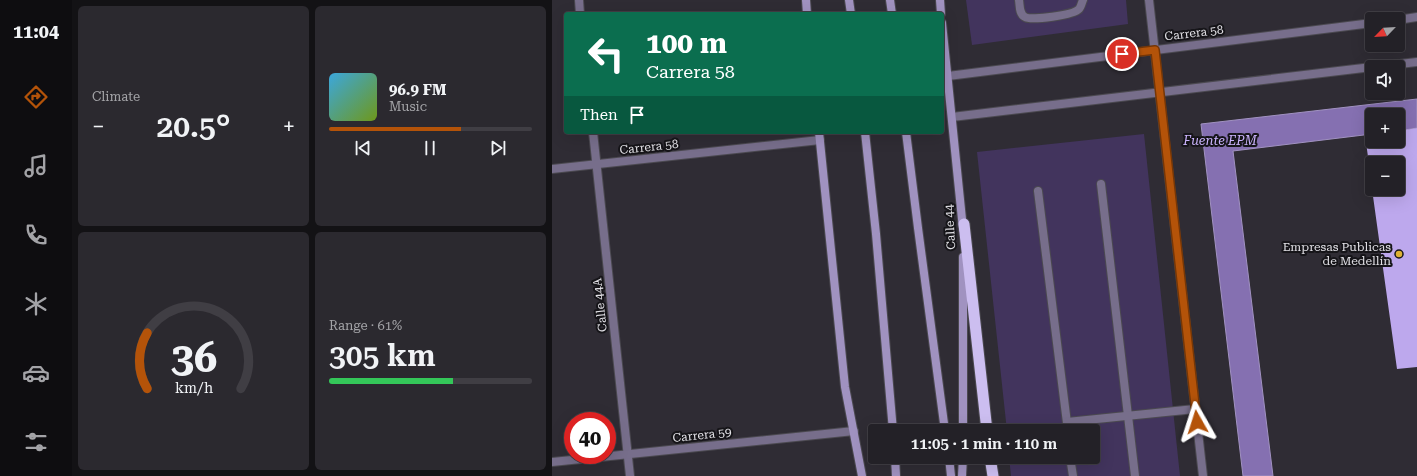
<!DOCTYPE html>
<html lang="en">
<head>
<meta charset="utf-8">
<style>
	body { margin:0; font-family:"Roboto Serif",serif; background:#2b292f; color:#f1f3f6; height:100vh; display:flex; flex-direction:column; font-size:15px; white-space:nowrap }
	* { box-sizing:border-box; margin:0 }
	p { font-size:13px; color:#a3a3a7 }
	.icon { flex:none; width:22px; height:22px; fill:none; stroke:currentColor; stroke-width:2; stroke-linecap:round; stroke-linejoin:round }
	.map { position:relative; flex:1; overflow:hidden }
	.panel { display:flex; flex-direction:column; gap:6px; padding:6px; background:#131215; width:480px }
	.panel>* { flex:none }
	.banner { position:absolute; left:12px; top:12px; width:380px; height:122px; border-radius:4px; box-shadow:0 4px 16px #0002,0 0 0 1px #403e44; background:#0b6e4f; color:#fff; overflow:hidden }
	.needle { width:26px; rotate:245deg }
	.tools { position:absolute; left:813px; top:12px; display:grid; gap:8px }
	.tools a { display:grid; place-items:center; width:40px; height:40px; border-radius:4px; background:#232127; box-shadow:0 4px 16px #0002,0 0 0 1px #403e44; font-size:20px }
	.speed { position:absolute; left:12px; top:412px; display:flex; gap:8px; font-size:20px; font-weight:700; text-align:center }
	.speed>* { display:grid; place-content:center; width:52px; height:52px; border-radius:50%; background:#232127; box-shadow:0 4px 16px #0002,0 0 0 1px #403e44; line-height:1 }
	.speed .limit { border:6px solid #d22; background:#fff; color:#111 }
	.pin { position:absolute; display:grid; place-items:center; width:34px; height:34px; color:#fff; margin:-17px; border:2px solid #fff; border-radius:50%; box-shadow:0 1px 4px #0007 }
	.me { position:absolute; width:44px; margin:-22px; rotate:354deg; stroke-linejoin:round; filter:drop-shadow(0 0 3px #0008) }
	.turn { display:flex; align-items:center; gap:14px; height:84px; padding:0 16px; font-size:18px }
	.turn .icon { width:52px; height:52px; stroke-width:2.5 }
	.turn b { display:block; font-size:28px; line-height:34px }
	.then { display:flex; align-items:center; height:38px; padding:0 16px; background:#0003; gap:8px; font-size:15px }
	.big { font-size:30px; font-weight:600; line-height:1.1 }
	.panel .widget { flex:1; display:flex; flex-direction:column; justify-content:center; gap:6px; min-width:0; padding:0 14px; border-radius:6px; background:#2b292f }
	.panel .dial { align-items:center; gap:0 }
	.dial svg { height:104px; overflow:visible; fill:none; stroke:#403e44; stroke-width:7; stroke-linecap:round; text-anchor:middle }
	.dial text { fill:#f1f3f6; stroke:none }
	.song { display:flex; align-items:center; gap:12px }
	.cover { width:48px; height:48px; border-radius:6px; background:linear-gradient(135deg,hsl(200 70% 55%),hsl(80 70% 35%)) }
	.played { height:4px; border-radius:2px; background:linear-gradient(90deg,#b45309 65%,#403e44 65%) }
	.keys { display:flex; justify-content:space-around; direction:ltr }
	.heat { display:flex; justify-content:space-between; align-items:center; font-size:22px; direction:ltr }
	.charge { height:6px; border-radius:3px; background:linear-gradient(90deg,#34c759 61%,#403e44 0) }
	.panel .tiles { flex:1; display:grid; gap:6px; grid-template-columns:repeat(2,1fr) }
	.trip { position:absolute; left:316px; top:424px; width:232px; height:40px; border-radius:4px; background:#232127; box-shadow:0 4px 16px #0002,0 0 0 1px #403e44; font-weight:600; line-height:40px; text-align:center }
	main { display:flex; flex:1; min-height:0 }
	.dock { display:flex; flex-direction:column; width:72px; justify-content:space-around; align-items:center; background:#0e0d10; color:#a3a3a7 }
	.dock .icon { width:28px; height:28px }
	.dock .active { color:#b45309 }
	.dock b { font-size:18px; color:#f1f3f6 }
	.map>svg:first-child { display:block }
</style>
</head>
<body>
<main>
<nav class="dock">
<b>11:04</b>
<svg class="icon active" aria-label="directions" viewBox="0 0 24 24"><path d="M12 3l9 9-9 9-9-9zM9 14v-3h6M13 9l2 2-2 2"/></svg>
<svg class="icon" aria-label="music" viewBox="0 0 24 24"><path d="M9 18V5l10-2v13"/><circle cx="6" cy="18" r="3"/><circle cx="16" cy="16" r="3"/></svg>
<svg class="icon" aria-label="phone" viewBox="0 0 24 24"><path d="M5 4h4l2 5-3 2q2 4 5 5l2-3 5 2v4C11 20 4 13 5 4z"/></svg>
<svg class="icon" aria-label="climate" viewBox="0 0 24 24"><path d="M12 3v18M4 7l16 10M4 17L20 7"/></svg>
<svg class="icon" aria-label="car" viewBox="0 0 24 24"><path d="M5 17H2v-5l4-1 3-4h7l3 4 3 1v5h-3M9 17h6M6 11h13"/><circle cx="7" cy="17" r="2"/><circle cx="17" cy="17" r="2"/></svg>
<svg class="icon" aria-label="filters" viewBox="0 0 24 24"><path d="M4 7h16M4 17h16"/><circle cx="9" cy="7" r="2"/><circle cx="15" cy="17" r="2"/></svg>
</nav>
<section class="panel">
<div class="tiles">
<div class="widget"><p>Climate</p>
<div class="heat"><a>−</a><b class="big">20.5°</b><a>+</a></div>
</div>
<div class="widget">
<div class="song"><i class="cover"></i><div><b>96.9 FM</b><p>Music</p></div></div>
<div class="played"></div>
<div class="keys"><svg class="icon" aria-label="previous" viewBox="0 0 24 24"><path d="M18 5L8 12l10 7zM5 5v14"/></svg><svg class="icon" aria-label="pause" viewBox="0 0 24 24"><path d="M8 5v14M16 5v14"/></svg><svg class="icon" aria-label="next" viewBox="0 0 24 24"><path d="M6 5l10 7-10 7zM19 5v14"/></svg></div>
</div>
<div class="widget dial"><svg viewBox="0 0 100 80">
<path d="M14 69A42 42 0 1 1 86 69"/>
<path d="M14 69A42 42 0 0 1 14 26" stroke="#b45309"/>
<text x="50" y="56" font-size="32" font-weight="700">36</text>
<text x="50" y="72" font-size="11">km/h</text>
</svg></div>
<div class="widget"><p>Range · 61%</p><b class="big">305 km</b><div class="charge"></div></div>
</div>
</section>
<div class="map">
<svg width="865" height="476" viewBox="0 0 865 476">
	<rect width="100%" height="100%" fill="#2f2c34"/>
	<!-- green -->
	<g fill="#42345d">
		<polygon points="414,0 574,0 576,24 420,45"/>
		<polygon points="592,134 628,476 459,476 457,457 541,457 541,431 455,431 425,152"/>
	</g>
	<!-- water -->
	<polygon fill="#8570b1" stroke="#a192c1" points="865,99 865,128 846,131 846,115 820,115 820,134 681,151 721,476 691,476 649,124"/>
	<!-- building -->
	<polygon fill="#bda8ed" points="865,128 865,367 845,369 820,189 846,189 846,163 820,163 820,186 813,135 820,134 820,141 846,141 846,131"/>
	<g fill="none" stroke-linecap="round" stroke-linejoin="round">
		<!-- service casing -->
		<g stroke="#4b4950" stroke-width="10">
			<g id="service">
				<path d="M467 0C468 6 467 14 473 17 479 21 522 15 527 9 529 7 530 2 531 0"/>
				<polyline points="549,184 583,476"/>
				<polyline points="486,191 516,431"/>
				<polyline points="515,422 643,409"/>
				<polyline points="518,457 521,476"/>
			</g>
		</g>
		<!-- minor casing -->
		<g stroke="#4b4950" stroke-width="10">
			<g id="minor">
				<polyline points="27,0 28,14"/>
				<polyline points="846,20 865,17"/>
				<polyline points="822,67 865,62"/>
				<polyline points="396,76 820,23"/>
				<polyline points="400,117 820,67"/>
				<polyline points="41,132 78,476"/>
				<polyline points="0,169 268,140"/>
				<polyline points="0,462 302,431"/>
			</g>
		</g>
		<!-- tertiary casing -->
		<g stroke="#4b4950" stroke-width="10">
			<polyline id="tertiary" points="597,0 651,476"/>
		</g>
		<!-- secondary casing -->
		<g stroke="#4b4950" stroke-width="10">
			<g id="secondary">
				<polyline points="254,0 255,14"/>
				<polyline points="297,0 299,14"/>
				<polyline points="338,0 340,14"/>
				<polyline points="388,0 389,14"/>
				<polyline points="390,23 411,229"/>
				<polyline points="267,132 293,387 310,476"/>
				<polyline points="313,132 324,234 341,431"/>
				<polyline points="354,132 366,228 393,431"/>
				<polyline points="411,431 411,257"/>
				<polyline points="343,457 344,476"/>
				<polyline points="397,457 399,476"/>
				<polyline points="410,476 411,457"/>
			</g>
		</g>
		<!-- trunk casing -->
		<g stroke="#4b4950" stroke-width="13">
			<g id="trunk">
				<polyline points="412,224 435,431"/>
				<polyline points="438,457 441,476"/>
			</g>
		</g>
		<!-- service -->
		<use href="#service" stroke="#776e8b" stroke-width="8"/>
		<!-- minor -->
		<use href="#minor" stroke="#776e8b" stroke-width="8"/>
		<!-- tertiary -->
		<use href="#tertiary" stroke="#776e8b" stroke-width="8"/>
		<!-- secondary -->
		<use href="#secondary" stroke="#a092c0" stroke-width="8"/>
		<!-- trunk -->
		<use href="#trunk" stroke="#ccbef0" stroke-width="11"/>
	</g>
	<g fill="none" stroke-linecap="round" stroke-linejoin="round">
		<!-- route casing -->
		<g stroke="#753606" stroke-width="10">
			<polyline id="route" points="570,54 603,50 645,422"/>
		</g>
		<!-- route -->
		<use href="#route" stroke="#b45309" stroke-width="7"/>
	</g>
	<!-- markers -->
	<circle fill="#ddb133" stroke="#161519" stroke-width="1.5" cx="847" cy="254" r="4"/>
	<g text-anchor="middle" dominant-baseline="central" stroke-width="4" stroke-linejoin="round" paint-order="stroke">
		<!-- street labels -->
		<g font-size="12" fill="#e1e0e5" stroke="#161519">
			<text transform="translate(642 33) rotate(-7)">Carrera 58</text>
			<text transform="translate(97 147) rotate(-6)">Carrera 58</text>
			<text transform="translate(398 227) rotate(-93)">Calle 44</text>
			<text transform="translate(48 305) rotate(-96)">Calle 44A</text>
			<text transform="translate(150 435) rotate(-6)">Carrera 59</text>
		</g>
		<!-- poi labels -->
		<g font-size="12" fill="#e1e0e5" stroke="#161519" text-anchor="end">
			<text x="839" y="247">Empresas Publicas<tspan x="839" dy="14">de Medellín</tspan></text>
		</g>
		<!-- water labels -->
		<g font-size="13" font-style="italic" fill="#cbb4fd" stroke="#161519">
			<text x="668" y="140">Fuente EPM</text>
		</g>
	</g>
</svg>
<div class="tools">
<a><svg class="needle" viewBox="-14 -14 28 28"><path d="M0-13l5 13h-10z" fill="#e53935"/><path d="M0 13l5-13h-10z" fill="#a3a3a7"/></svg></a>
<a><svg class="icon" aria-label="sound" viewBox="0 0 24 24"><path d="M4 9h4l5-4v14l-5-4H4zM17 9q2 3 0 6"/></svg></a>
<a>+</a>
<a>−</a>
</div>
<div class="speed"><div class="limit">40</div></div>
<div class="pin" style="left:570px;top:54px;background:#d93025"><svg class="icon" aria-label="arrive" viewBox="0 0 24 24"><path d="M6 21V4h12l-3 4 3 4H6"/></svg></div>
<svg class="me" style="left:645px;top:422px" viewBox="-20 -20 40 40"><path d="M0-17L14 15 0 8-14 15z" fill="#b45309" stroke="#fff" stroke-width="4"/></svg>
<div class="trip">11:05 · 1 min · 110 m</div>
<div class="banner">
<div class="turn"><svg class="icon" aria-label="left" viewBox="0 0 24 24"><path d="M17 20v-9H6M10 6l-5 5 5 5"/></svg><div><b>100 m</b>Carrera 58</div></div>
<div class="then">Then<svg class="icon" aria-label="arrive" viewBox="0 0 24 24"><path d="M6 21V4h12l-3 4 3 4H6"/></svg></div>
</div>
</div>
</main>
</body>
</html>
